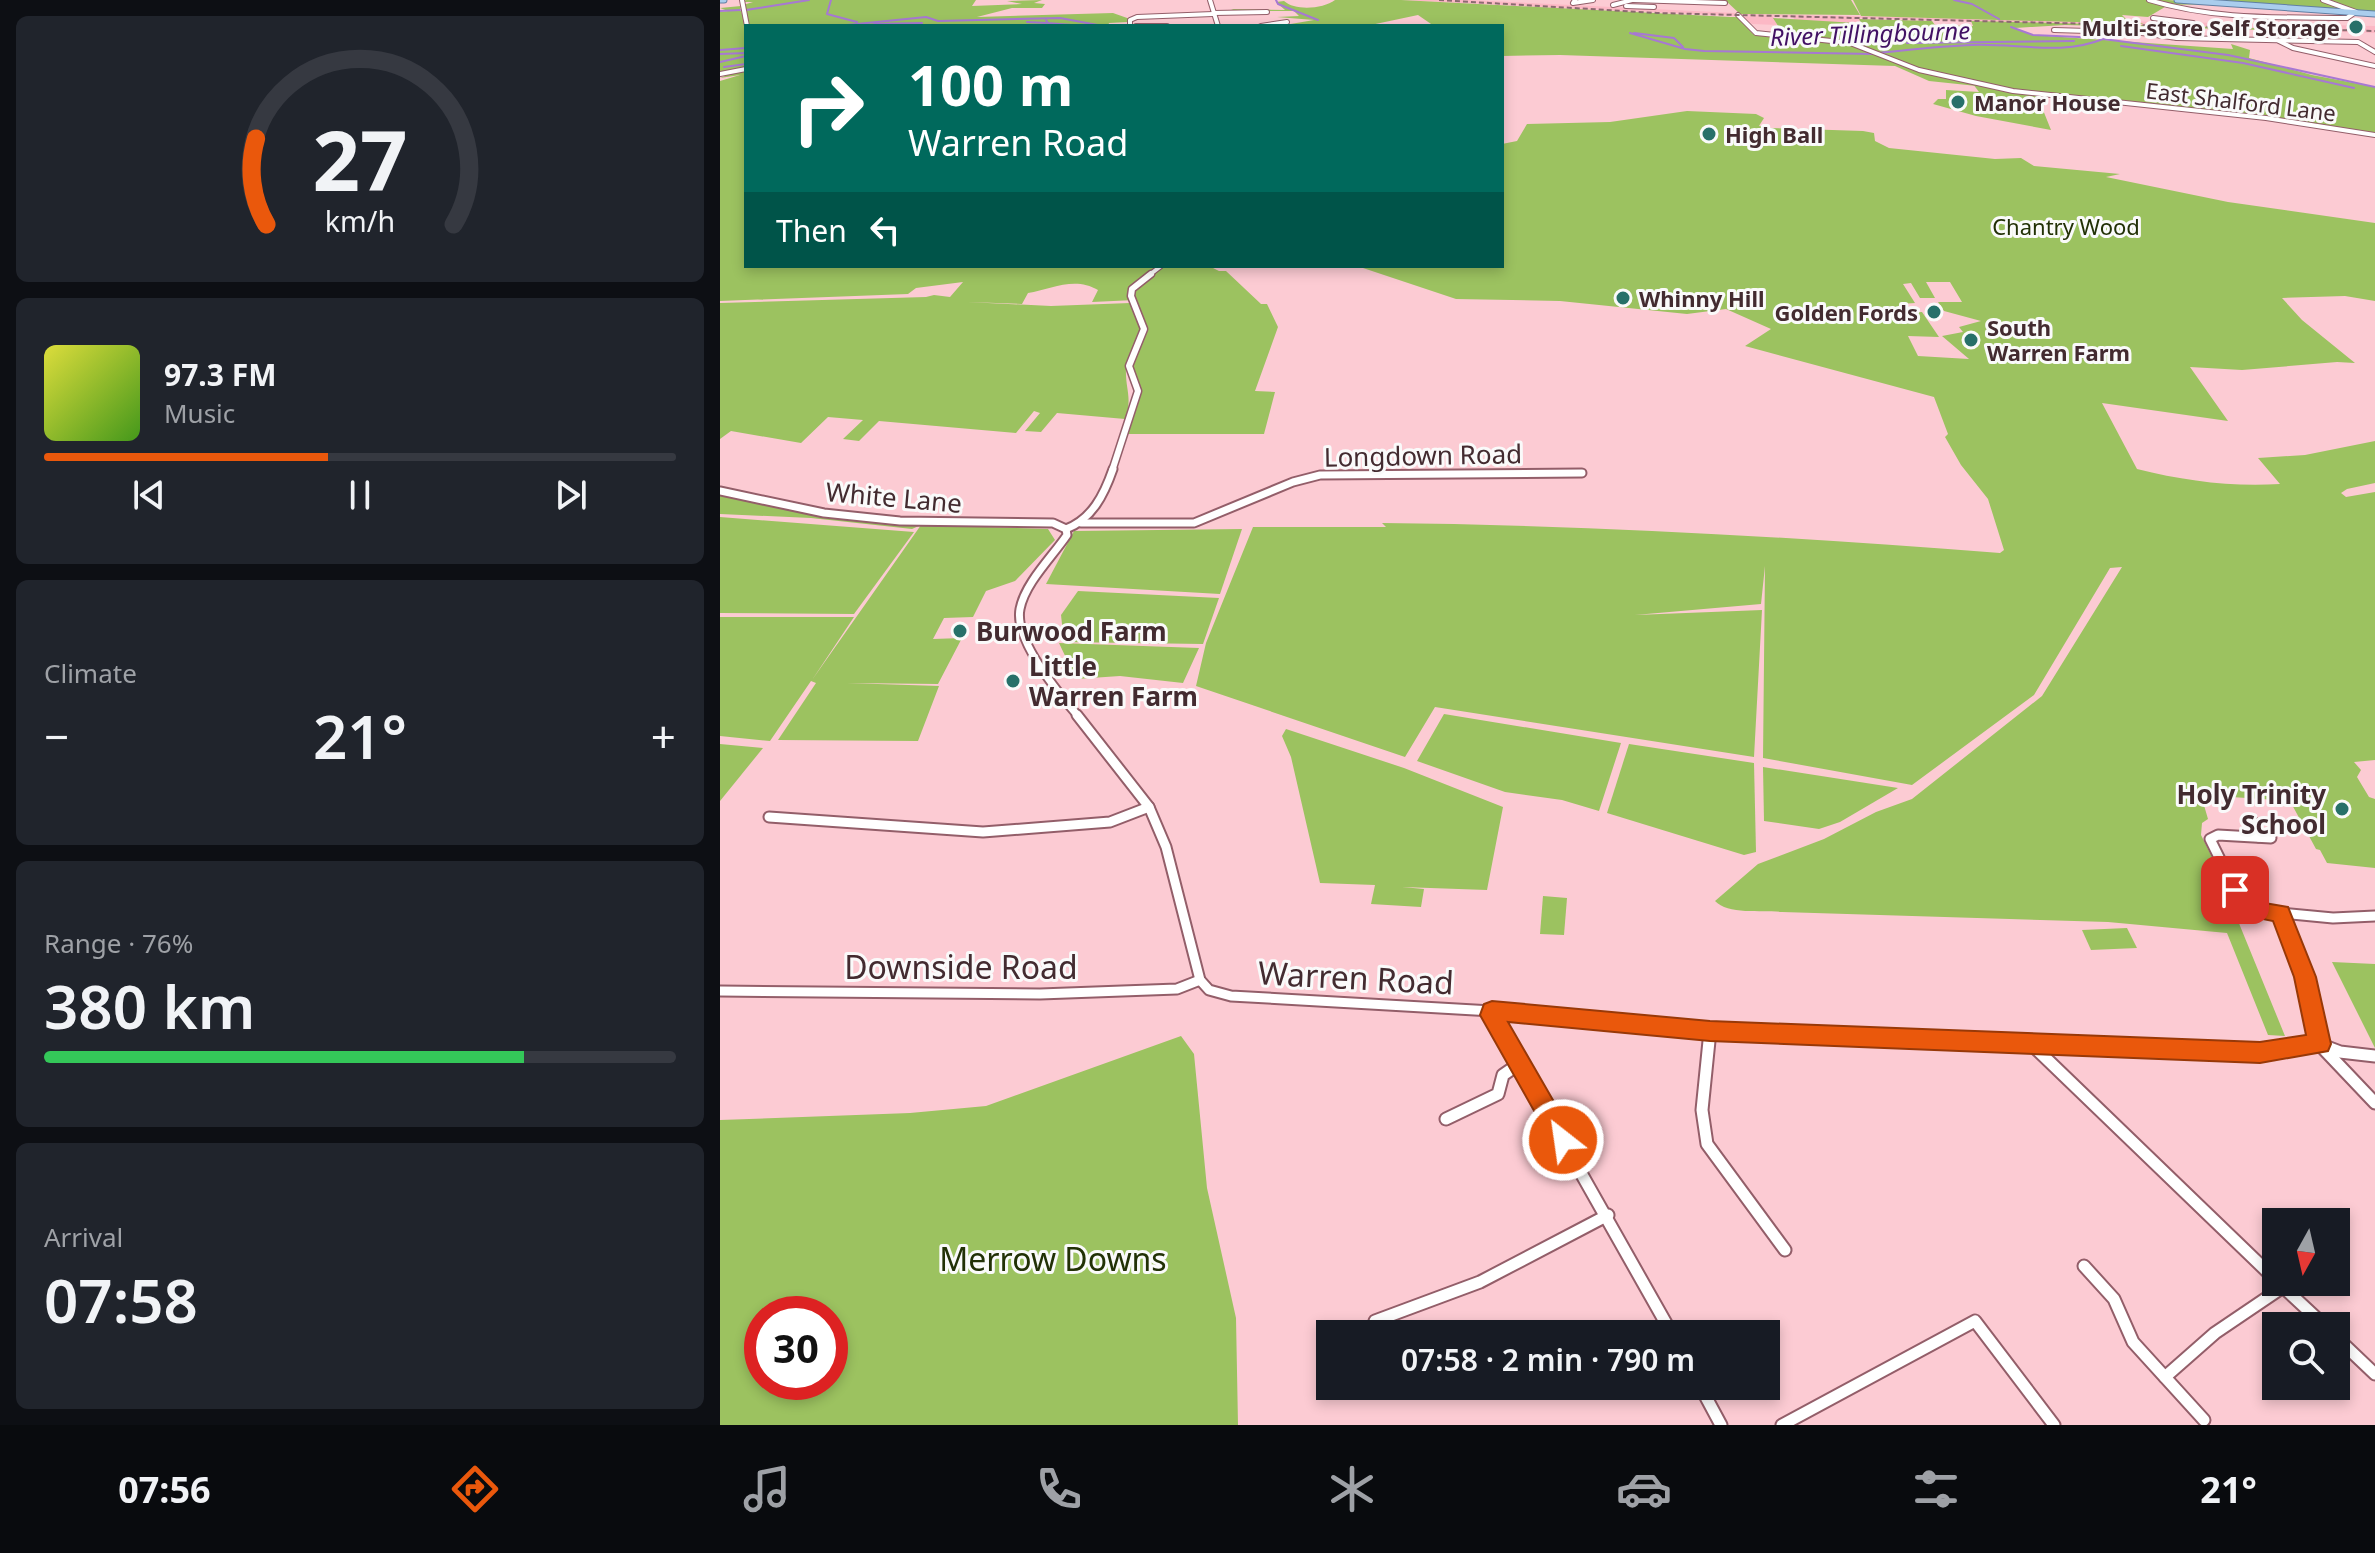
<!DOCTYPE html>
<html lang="en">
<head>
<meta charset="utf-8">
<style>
	body { margin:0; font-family:"Noto Sans",sans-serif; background:#20242c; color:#f1f3f6; height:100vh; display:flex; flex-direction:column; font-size:30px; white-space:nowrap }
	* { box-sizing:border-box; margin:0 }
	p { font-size:26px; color:#9ea1a6 }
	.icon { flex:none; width:44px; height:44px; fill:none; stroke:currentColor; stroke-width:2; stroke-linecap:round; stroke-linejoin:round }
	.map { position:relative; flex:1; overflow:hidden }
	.side { display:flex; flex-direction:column; gap:16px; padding:16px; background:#0d0f14; width:720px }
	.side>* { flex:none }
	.hud { position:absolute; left:24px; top:24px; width:760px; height:244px; border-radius:0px; box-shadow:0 4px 12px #0003; background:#00695c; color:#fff; overflow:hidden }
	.needle { width:52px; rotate:188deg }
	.controls { position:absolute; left:1542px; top:1208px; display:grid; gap:16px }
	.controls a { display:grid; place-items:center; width:88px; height:88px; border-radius:0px; background:#171b24; box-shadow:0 4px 12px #0003; font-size:40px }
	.speed { position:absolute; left:24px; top:1296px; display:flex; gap:16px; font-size:40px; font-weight:700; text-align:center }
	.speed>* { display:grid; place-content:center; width:104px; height:104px; border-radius:50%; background:#171b24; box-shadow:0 4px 12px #0003; line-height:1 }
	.speed .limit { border:12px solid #d22; background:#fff; color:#111 }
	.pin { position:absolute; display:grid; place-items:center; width:68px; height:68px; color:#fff; margin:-34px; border-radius:16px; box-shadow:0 4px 12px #0006 }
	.me { position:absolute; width:88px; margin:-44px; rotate:330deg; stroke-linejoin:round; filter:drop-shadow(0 0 6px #0008) }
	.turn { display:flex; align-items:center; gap:28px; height:168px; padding:0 32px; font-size:36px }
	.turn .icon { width:104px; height:104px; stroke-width:2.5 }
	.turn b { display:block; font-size:56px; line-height:68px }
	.then { display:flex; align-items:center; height:76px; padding:0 32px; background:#0003; gap:16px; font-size:30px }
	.big { font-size:60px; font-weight:600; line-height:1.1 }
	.side .widget { flex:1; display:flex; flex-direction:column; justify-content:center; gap:12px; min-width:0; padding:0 28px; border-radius:12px; background:#20242c }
	.side .dial { align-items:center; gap:0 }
	.dial svg { height:208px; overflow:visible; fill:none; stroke:#363941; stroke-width:7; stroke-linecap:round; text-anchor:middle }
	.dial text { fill:#f1f3f6; stroke:none }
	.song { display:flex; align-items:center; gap:24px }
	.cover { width:96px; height:96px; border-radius:12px; background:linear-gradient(135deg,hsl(60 70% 55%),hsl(100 70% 35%)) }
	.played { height:8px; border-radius:4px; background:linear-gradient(90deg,#ea580c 45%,#363941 45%) }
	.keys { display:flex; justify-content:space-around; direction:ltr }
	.heat { display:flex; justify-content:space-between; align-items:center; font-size:44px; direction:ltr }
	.charge { height:12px; border-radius:6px; background:linear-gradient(90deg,#34c759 76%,#363941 0) }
	.trip { position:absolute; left:596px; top:1320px; width:464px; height:80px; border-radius:0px; background:#171b24; box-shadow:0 4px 12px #0003; font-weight:600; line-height:80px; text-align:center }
	.tabs { display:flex; height:128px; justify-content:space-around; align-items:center; background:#090b0e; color:#9ea1a6 }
	.tabs .icon { width:56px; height:56px }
	.tabs .selected { color:#ea580c }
	.tabs b { font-size:36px; color:#f1f3f6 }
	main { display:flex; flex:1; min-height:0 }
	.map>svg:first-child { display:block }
</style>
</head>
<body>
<main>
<section class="side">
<div class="widget dial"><svg viewBox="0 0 100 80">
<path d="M14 69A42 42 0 1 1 86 69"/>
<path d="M14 69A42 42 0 0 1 10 36" stroke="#ea580c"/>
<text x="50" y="56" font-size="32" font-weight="700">27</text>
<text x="50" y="72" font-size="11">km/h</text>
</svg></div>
<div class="widget">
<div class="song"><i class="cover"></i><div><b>97.3 FM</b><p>Music</p></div></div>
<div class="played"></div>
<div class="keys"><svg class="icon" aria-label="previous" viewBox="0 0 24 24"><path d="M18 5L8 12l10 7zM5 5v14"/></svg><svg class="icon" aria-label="pause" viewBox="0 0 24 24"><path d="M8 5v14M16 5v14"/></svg><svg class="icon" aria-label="next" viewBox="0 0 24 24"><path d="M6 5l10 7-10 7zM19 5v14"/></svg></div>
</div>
<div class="widget"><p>Climate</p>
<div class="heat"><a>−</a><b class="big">21°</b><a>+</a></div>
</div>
<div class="widget"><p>Range · 76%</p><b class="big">380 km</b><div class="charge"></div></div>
<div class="widget"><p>Arrival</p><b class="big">07:58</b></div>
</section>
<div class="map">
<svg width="1655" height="1425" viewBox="0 0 1655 1425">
	<rect width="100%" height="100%" fill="#fccbd3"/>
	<!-- built -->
	<g fill="#fcb8c5">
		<polygon points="681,0 749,0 1015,13 1015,16"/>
		<polygon points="1020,14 1655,26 1655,33 1140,18 1141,23 1136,23 1075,21 1073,17 1053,16 1057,25 1032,24 1023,17 1031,16"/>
	</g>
	<!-- green -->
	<g fill="#9cc260" fill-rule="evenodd">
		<polygon points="26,0 256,0 252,6 302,4 287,1 322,0 314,3 325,4 322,8 292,8 257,17 393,13 410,19 408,22 389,23 388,26 28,26 23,5 33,2 23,2"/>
		<path d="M615 0H681L1011 17H1018L1033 34 1073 37 1071 31 1060 29 1053 18 1136 23H1141L1139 19 1212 21 1215 25 1253 26 1251 21 1582 29 1584 31 1345 25 1295 28 1313 35 1513 49 1511 44 1530 50 1529 58 1592 75 1655 87V134L1533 115 1209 81 1175 66 840 55 782 56V26H714L698 15 646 26H559L594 20 557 17 579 16 574 11H516L511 9 565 10 556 2 564 1C575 11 603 9 615 0Z"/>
		<polygon points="1005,0 1131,0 1140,15 1020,14"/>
		<polygon points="1133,0 1448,0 1497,4 1443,5 1445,7 1428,17 1402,15 1406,19 1424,24 1141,16"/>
		<polygon points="1487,0 1655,0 1655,13 1632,11"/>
		<path d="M21 6 20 10 15 11H21L26 27V266H489L499 271H506L541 304H547L558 327 535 391 555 392 544 434H408L421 393 412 366C424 341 431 324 415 300L372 302 378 290C355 276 331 289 308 293L302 304 247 302 331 306 410 303C437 335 408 340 406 368 405 389 413 398 405 419L337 413 321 432 305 431 320 413 314 411 296 433 159 421 139 441 123 439 143 420 108 417 81 443 11 431 0 439V303L206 297 214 295 230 297 243 282 196 288 188 294 0 301V81L20 75 0 78 15 72V69L0 72V12L8 11 0 8Z"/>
		<polygon points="1253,84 1317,95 1331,130 1256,116 1213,104 1218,99 1226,99 1226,90 1259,92"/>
		<path d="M967 111 1036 114 1044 118 1039 126 1049 128 1143 131 1154 133 1155 141 1169 148 1275 159 1301 158 1314 166 1400 174 1386 177 1508 202 1655 223V301L1625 296 1562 298 1582 320 1635 363 1617 362 1522 370 1470 367 1508 421 1382 403 1417 469C1465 481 1511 487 1560 484L1538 458 1585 455 1655 441V483L1627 489 1621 493 1626 497 1655 492V760L1634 762 1641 770 1637 777 1649 797 1655 799V868L1607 863 1600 850 1596 849 1570 801 1481 795 1488 819 1482 823 1481 835 1520 913 1516 916 1565 1036 1548 1035 1507 933 1388 922 1062 912C1044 910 1008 915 995 901L1038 864 1104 839 1156 812 1192 799 1322 696 1402 567 1390 568 1314 695 1192 785 1043 758 1045 566 1041 604 915 615 1042 610 1034 757 715 707 685 757 476 686 486 643 533 527H666L662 523C868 525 1074 537 1280 553L1284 550 1268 499 1241 465 1225 437 1228 434 1214 397 1025 346 1051 329 1006 309 967 314 840 301 736 299 637 266H782V144L797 141 807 124 890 122ZM1206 282H1230L1242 302H1218L1224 311 1261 321 1239 327 1243 332 1222 336 1249 359 1198 356 1188 336 1219 337 1202 312 1186 313 1180 304 1195 303 1183 284 1191 283 1200 298H1215Z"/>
		<polygon points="0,493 74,509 201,524 202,525 328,529 335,540 295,581 266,591 253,617 224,618 213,639 242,638 218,684 127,683 219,686 198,741 58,740 96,683 91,681 50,741 0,736 0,617 134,617 92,680 201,525 192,529 91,518 0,514"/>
		<polygon points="0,517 194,532 134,614 0,613"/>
		<polygon points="522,529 500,594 326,584 354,531"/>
		<polygon points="358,591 499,598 483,644 344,642 341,615"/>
		<polygon points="339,643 479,648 463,683 400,676 356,679"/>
		<polygon points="724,714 901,743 879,811 842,800 785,792 697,761"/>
		<polygon points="566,729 684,768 783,807 767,890 682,887 704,889 701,907 651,904 655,885 600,883 571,757 562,736"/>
		<polygon points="0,744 43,748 0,801"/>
		<polygon points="909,744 1034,763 1036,852 1024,855 887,813"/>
		<polygon points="1043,767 1178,788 1120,822 1099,829 1044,821"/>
		<polygon points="823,896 847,898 844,935 820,934"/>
		<polygon points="1407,928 1417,948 1371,950 1362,930"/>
		<polygon points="1612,962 1655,964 1655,1048"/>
		<path d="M461 1036 474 1054 487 1188 516 1318 518 1425H0V1120L190 1113 266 1106ZM42 1314H110V1382H42Z"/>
	</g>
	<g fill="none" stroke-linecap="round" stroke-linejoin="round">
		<!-- stream -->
		<g stroke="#a778d3" stroke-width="2">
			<polyline points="111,0 107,14 137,22"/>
			<polyline points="556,0 558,4 598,20"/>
			<polyline points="1234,0 1252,4 1279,19"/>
			<polyline points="26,10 89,0"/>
			<polyline points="0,11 20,10"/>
			<polyline points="326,20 328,23 364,26"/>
			<polyline points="307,22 326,23"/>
			<polyline points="154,24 202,23 200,26"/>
			<polyline points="178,24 200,24"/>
			<polyline points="117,26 206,17 218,21 340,18 383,26"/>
			<polyline points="130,26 145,25"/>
			<polyline points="1291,27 1313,35 1382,38"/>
			<polyline points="910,33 965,49 984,51 1152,54"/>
			<polyline points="914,33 954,38 963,47"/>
			<polyline points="1187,43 1354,41"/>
			<polyline points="1401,46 1523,63 1634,88"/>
			<polyline points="0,50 26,48"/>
			<path d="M1158 53C1189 50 1221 46 1252 45 1296 43 1342 56 1383 39L1508 55 1655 87"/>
			<polyline points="0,54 26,53"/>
			<polyline points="0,62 26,56"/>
			<polyline points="4,67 26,64"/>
		</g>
		<!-- minor-far4 casing -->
		<g stroke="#935e69" stroke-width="6">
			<g id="minor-far4">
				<polyline points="22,0 27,26"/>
				<polyline points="490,0 498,26"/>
				<polyline points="855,0 853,3 873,0"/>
				<polyline points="913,0 1005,3"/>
				<path d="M1429 0C1494 20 1560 17 1627 18L1634 13"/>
				<polyline points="1603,0 1636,12"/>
				<polyline points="893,5 912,0"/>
				<polyline points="906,6 934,7"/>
				<polyline points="494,13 547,12"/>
				<polyline points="1018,15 1036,33 1130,43 1199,70 1293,91 1546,118 1655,135"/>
				<polyline points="1433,18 1473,23"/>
				<polyline points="410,26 410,20 417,17 493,14"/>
				<polyline points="416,26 447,26"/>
				<polyline points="541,26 567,22"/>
				<polyline points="1334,30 1437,33 1457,38 1422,33"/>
				<polyline points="1452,37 1456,33 1452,29 1466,30"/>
				<polyline points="1457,38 1638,42 1655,52"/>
				<polyline points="1559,41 1573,48 1655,66"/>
				<polyline points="0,74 26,69"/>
				<polyline points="428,276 441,266"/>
			</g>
		</g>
		<!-- minor-far3 casing -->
		<g stroke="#935e69" stroke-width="9">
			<polyline id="minor-far3" points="392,471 418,391 409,366 424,329 411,296 412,289 431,274"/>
		</g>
		<!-- minor-far2 casing -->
		<g stroke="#935e69" stroke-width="11">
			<g id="minor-far2">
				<polyline points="0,491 104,513 180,521 333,523 346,529"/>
				<polyline points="361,523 474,523 573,482 600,475 862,473"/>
				<path d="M346 529 347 535C332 557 305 583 300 609 294 640 339 694 359 717"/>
				<path d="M346 529C372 519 384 495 393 469"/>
			</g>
		</g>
		<!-- minor-far1 casing -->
		<g stroke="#935e69" stroke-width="13">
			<g id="minor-far1">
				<polyline points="357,715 429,807 446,847 480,980 489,990 511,996 772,1011 988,1030"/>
				<polyline points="49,817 263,832 390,822 429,807"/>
				<polyline points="1533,822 1539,837"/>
				<polyline points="1551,838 1498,835 1490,839 1523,906 1530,910 1613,918 1655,916"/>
				<polyline points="1561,913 1585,977 1596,1030"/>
				<polyline points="0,991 320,994 457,989 480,980"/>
				<polyline points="772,1011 780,1030"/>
			</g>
		</g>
		<!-- minor casing -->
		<g stroke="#935e69" stroke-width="15">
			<g id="minor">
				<polyline points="779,1028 952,1334"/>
				<polyline points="965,1028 1033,1034 1540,1053 1599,1044 1620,1052 1655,1056"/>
				<polyline points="1596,1028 1599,1044 1655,1103"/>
				<polyline points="990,1031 982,1110 987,1144 1065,1250"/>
				<polyline points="1309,1042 1556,1280"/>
				<polyline points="726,1119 778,1094 783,1075 799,1064"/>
				<polyline points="1364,1266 1394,1299 1413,1342 1484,1420"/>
				<polyline points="1562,1286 1605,1326"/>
				<polyline points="655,1321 760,1282 888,1215"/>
				<polyline points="1616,1337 1655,1374"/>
				<polyline points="1445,1377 1495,1333 1563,1287"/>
				<polyline points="980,1386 1001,1425"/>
				<polyline points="1062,1425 1255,1321 1334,1425"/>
			</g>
		</g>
		<!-- major casing -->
		<g stroke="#617fa3" stroke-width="7">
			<g id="major">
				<polyline points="0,0 4,0"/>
				<polyline points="1457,0 1655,14"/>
			</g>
		</g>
		<!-- minor-far4 -->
		<use href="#minor-far4" stroke="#fff" stroke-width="4"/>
		<!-- minor-far3 -->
		<use href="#minor-far3" stroke="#fff" stroke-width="6"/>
		<!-- minor-far2 -->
		<use href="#minor-far2" stroke="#fff" stroke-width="7"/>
		<!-- minor-far1 -->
		<use href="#minor-far1" stroke="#fff" stroke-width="9"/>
		<!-- minor -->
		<use href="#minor" stroke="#fff" stroke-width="11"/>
		<!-- major -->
		<use href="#major" stroke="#aacded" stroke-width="5"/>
		<!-- rail -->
		<polyline stroke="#8c6a70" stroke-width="2" stroke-dasharray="5 3" stroke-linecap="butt" points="719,0 937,13 1655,31"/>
	</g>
	<!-- route -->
	<polygon fill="#ea580c" stroke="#983908" stroke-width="2" points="1515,881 1522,884 1533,901 1568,907 1596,977 1611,1044 1608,1051 1540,1063 990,1041 788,1022 856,1140 852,1148 843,1152 835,1148 760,1015 764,1004 772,1001 990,1021 1540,1042 1586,1035 1574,977 1553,921 1519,914 1504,890 1507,884"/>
	<!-- markers -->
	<g fill="#277069" stroke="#fafafa" stroke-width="3">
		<circle cx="1636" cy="27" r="8"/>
		<circle cx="1238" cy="102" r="8"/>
		<circle cx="989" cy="134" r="8"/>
		<circle cx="903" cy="298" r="8"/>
		<circle cx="1214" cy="312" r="8"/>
		<circle cx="1251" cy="340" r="8"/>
		<circle cx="240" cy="631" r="8"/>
		<circle cx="293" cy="681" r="8"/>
		<circle cx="1622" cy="809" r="8"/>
	</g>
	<g text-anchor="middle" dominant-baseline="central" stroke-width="6" stroke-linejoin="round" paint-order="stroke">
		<!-- far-poi labels -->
		<g font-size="22" font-weight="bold" fill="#432b30" stroke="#fafafa" text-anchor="start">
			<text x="1620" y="27" text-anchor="end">Multi-store Self Storage</text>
			<text x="1254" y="102">Manor House</text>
			<text x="1005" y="134">High Ball</text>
			<text x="919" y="298">Whinny Hill</text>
			<text x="1198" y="312" text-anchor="end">Golden Fords</text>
			<text x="1267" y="327">South<tspan x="1267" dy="25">Warren Farm</tspan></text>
		</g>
		<!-- far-street labels -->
		<g font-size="22" fill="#432b30" stroke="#fafafa">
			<text transform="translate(1521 101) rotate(7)">East Shalford Lane</text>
		</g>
		<!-- far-park labels -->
		<g font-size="22" fill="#223106" stroke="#fafafa">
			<text x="1346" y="226">Chantry Wood</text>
		</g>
		<!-- far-water labels -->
		<g font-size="24" font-style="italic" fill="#421164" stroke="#fafafa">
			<text transform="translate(1150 33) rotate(-2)">River Tillingbourne</text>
		</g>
		<!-- street labels -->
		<g font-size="26" fill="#432b30" stroke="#fafafa">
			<text transform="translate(703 455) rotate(-1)">Longdown Road</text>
			<text transform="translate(174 497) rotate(5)">White Lane</text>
		</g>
		<!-- poi labels -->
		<g font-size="26" font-weight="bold" fill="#432b30" stroke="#fafafa" text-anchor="start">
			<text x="256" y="631">Burwood Farm</text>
			<text x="309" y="666">Little<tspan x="309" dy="30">Warren Farm</tspan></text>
			<text x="1606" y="794" text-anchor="end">Holy Trinity<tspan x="1606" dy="30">School</tspan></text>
		</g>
		<!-- near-street labels -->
		<g font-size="32" fill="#432b30" stroke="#fafafa">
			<text x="241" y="966">Downside Road</text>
			<text transform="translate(636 977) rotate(3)">Warren Road</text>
		</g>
		<!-- near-park labels -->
		<g font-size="32" fill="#223106" stroke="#fafafa">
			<text x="333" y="1258">Merrow Downs</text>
		</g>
	</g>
</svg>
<div class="controls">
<a><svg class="needle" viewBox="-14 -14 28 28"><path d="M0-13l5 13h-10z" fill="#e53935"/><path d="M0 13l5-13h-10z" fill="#9ea1a6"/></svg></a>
<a><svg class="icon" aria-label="search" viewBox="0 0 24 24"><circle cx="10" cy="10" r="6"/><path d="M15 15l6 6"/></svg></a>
</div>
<div class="speed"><div class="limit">30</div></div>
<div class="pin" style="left:1515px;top:890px;background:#d93025"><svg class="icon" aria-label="arrive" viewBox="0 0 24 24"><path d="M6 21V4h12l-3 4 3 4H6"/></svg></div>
<svg class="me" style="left:843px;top:1140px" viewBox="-20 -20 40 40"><circle r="17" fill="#ea580c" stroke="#fff" stroke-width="3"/><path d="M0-11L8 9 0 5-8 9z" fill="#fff"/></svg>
<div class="trip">07:58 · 2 min · 790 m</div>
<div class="hud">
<div class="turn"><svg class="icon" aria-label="right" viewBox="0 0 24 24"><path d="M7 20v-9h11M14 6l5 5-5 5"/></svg><div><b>100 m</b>Warren Road</div></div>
<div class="then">Then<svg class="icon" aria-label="left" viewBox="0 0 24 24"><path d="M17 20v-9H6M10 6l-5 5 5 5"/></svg></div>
</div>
</div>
</main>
<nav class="tabs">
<b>07:56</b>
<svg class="icon selected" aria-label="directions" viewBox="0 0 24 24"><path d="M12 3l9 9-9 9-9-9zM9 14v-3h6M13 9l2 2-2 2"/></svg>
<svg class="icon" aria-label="music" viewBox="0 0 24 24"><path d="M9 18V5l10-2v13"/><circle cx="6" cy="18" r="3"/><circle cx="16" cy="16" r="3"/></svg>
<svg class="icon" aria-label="phone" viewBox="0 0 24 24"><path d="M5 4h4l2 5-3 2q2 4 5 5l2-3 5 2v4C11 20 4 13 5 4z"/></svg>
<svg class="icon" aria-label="climate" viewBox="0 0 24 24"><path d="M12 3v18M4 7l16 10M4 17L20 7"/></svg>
<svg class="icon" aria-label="car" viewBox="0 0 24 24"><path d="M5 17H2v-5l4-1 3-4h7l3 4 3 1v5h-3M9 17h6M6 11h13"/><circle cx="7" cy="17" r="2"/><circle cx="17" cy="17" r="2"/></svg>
<svg class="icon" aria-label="filters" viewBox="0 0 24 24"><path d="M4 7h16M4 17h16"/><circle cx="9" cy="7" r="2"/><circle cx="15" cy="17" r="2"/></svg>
<b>21°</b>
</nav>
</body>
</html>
